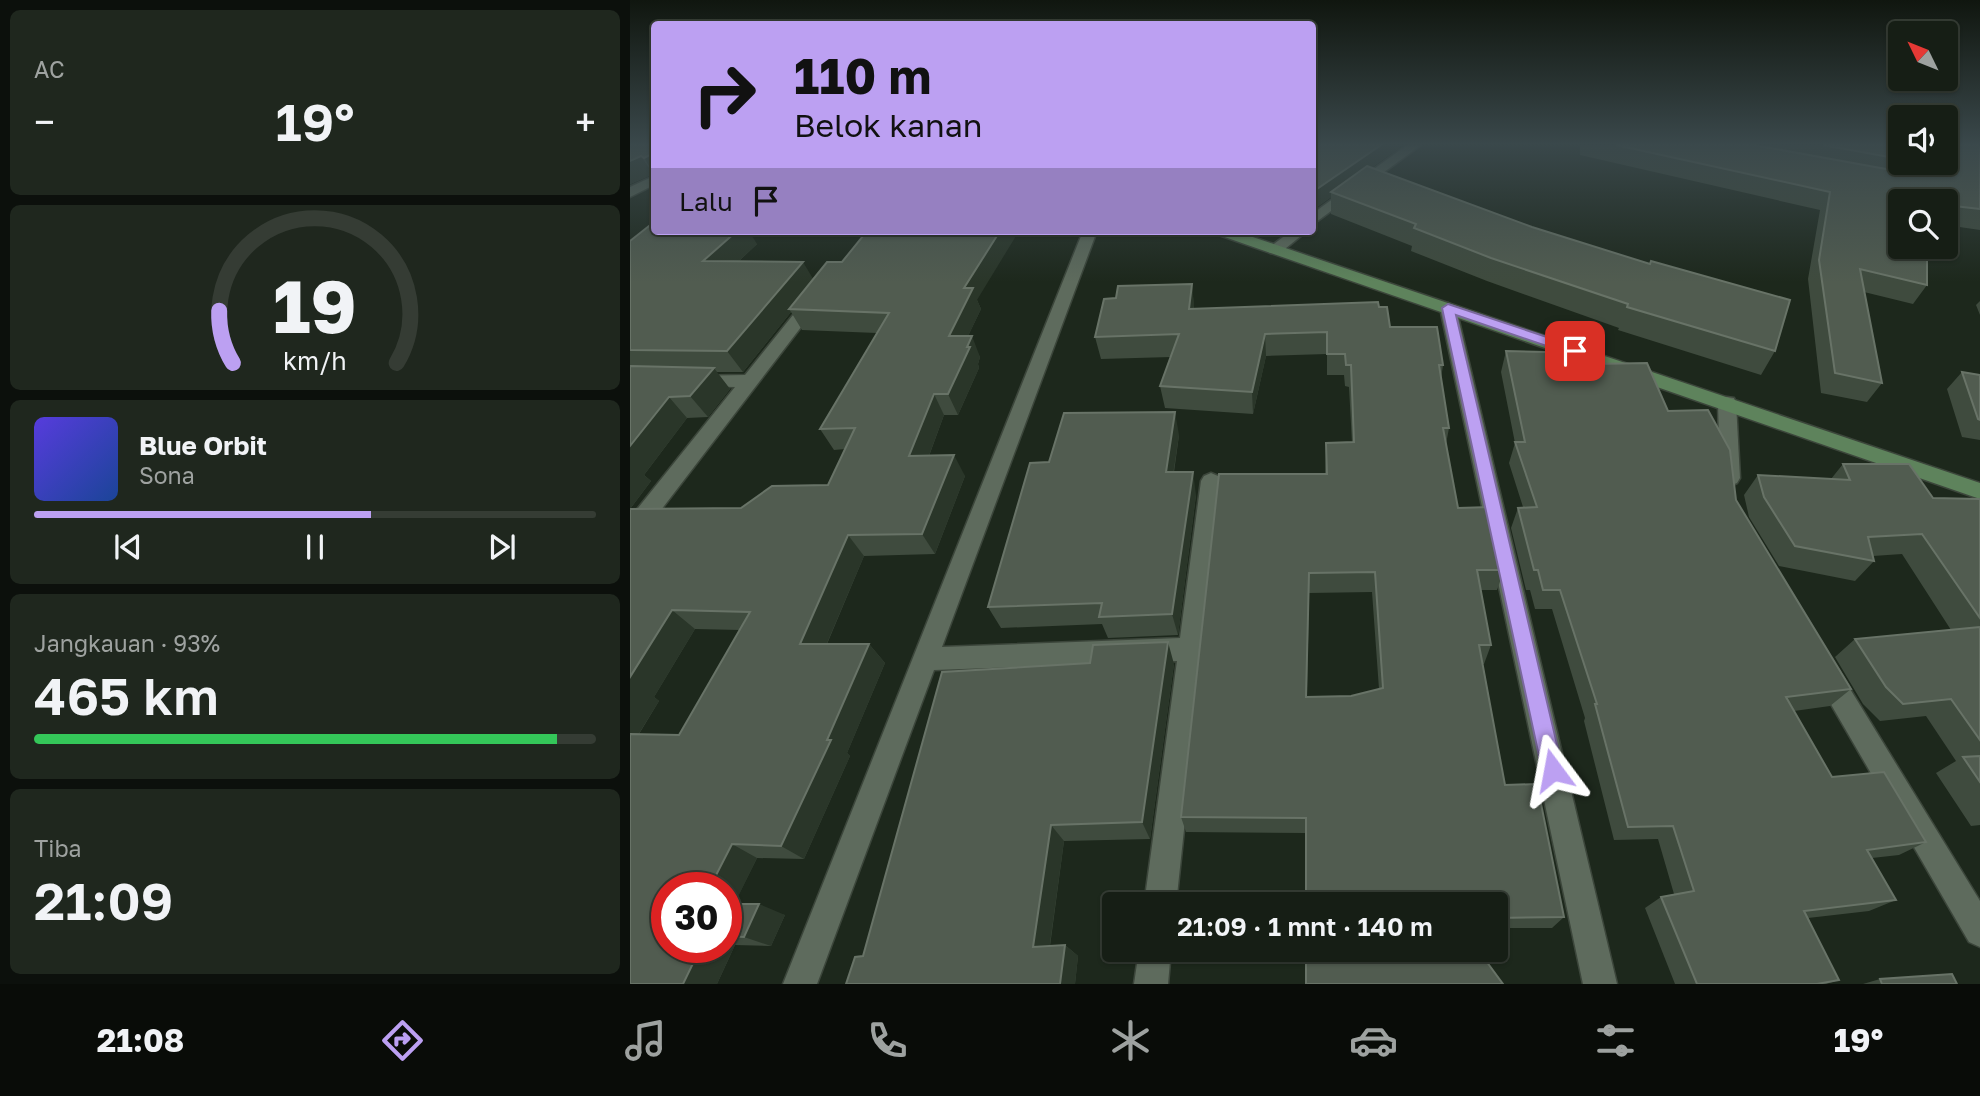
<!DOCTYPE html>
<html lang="id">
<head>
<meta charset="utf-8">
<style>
	body { margin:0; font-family:"Golos Text",sans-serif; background:#1f271e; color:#f1f3f6; height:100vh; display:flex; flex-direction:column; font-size:26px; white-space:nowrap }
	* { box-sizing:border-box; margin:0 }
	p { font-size:23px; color:#9ea2a0 }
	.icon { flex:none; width:38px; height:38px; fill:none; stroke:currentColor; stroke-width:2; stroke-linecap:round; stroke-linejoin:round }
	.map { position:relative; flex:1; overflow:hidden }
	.side { display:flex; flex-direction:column; gap:10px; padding:10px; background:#0c100c; width:630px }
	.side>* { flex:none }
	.guide { position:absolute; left:21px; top:21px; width:665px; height:214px; border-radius:7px; box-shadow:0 2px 5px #0004,0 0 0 2px #353c34; background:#bca0f2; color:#111; overflow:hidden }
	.needle { width:46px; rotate:313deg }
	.tools { position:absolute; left:1258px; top:21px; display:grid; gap:14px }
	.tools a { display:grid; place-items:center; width:70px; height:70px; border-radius:7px; background:#161e15; box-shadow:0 2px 5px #0004,0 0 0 2px #353c34; font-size:35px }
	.speed { position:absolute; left:21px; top:872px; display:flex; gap:14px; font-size:35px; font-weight:700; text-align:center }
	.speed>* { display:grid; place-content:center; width:91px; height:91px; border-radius:50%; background:#161e15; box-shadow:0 2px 5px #0004,0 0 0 2px #353c34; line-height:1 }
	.speed .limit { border:10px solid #d22; background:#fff; color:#111 }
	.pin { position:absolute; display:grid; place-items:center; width:60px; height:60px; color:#fff; margin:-30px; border-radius:14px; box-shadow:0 4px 10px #0006 }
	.me { position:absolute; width:77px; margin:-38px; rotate:347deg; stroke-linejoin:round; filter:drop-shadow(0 0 5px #0008) }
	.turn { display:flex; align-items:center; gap:24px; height:147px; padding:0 28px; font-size:32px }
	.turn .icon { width:91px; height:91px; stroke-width:2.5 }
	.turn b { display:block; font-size:49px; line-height:60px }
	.then { display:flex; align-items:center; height:66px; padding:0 28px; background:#0003; gap:14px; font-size:26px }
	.big { font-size:52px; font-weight:600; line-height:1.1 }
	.side .card { flex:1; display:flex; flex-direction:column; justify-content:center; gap:10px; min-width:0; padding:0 24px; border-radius:10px; background:#1f271e }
	.side .dial { align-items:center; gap:0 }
	.dial svg { height:182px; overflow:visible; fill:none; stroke:#353c34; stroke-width:7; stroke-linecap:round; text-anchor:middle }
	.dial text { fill:#f1f3f6; stroke:none }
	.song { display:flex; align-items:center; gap:21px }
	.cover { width:84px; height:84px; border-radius:10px; background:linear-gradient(135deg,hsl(250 70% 55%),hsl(220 70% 35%)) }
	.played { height:7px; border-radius:4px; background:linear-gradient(90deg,#bca0f2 60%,#353c34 60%) }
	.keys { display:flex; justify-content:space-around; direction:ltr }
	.heat { display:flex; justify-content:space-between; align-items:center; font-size:38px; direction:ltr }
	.charge { height:10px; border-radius:5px; background:linear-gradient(90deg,#34c759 93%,#353c34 0) }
	.trip { position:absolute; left:472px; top:892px; width:406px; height:70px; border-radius:7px; background:#161e15; box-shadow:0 2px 5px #0004,0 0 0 2px #353c34; font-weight:600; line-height:70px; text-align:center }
	.dock { display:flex; height:112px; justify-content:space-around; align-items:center; background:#090c08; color:#9ea2a0 }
	.dock .icon { width:49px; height:49px }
	.dock .current { color:#bca0f2 }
	.dock b { font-size:32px; color:#f1f3f6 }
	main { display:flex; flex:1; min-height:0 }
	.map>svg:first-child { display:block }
</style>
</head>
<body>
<main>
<section class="side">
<div class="card"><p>AC</p>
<div class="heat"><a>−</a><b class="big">19°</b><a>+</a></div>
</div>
<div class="card dial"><svg viewBox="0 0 100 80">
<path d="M14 69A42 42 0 1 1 86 69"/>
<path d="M14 69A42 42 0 0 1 8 46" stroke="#bca0f2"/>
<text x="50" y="56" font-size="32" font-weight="700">19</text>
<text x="50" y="72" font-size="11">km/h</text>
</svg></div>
<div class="card">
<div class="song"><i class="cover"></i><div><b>Blue Orbit</b><p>Sona</p></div></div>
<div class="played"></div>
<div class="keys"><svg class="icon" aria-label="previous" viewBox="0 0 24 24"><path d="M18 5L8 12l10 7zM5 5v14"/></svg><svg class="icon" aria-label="pause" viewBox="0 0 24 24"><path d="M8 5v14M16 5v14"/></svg><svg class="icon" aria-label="next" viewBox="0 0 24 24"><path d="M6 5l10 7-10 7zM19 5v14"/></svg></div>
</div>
<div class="card"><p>Jangkauan · 93%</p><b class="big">465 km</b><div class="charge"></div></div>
<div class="card"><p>Tiba</p><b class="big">21:09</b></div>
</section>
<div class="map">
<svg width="1350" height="984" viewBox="0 0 1350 984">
	<rect width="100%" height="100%" fill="#1d281c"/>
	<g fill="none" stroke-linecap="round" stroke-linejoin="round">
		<!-- street casing -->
		<g stroke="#3c463b" stroke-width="3">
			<g id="street">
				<polygon points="777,145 791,145 682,225 682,214"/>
				<polygon points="24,176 24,185 0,197 0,187"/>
				<polygon points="453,231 467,231 312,647 550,638 571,481 574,476 581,473 588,476 591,481 546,905 514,905 547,661 304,670 187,984 153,984"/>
				<polygon points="661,231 677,231 650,253 640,253 637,250 640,247"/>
				<polygon points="185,293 191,295 193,298 191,301 8,540 0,543 0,518 105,387 63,386 54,380 57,376 115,375 179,295"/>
				<polygon points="818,303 826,308 987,984 953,984 810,308"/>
				<polygon points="1097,397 1104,398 1106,403 1110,478 1107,483 1100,486 1093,483 1090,478 1088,403 1090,398"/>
				<polygon points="1197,662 1206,666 1350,901 1350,947 1339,942 1188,682 1184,674 1188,666"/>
				<polygon points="509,950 541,950 538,984 504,984"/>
			</g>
		</g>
		<!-- secondary casing -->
		<g stroke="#3c463b" stroke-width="3">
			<polygon id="secondary" points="584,231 605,231 1350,483 1350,499 586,234"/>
		</g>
		<!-- street -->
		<use href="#street" fill="#5e6b5d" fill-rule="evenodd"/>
		<!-- secondary -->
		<use href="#secondary" fill="#5e835c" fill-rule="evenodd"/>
	</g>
	<!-- wall -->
	<g fill="#3f4b3e" fill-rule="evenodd">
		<polygon points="0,145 24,145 24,174 23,174 0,184"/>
		<polygon points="682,145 773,145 741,168 1145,351 1131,375 988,330 989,328 857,281 781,251 782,246 701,214 701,197 684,209 682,209"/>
		<polygon points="950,145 1270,145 1270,163 1316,163 1350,145 1350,230 1316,225 1316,201 1270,201 1270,219 1263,218 1259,246 1297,285 1283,304 1234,292 1252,383 1237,402 1191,393 1178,279 1190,210 950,155"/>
		<path d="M0 241 127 244 109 261 183 279 347 300 351 309 338 336 350 357 348 364 349 368 328 415H314L299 456 335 476 305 554 234 556 197 644H239L255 663 217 753 220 756 174 859 127 858 104 904 155 915 141 946 105 945 87 984H0ZM161 312 172 330 247 333 190 429 204 450 215 449 198 485 111 508 0 509 21 481 14 475 57 418 78 417 100 389 86 372H113ZM65 629 110 630 49 735 9 734 29 701 24 697ZM96 887V947H37Z"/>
		<path d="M562 284 564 309 749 307 760 327 813 365 811 379 819 428 816 444 828 508 874 570 867 590H851L861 645 854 664H853L875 785 934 917 922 928H866V905L676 833 556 832 551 817 695 474 696 443H722L719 387 715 386 714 375H697V354L636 356 623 414 535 408 530 386 541 357 471 359 465 337 486 298ZM742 592 749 689 721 696 677 697 679 593Z"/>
		<polygon points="1350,301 1350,315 1346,305"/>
		<polygon points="876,351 964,364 1038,411 1106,500 1221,689 1200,706 1164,711 1202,777 1296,842 1269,855 1242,858 1266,900 1239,911 1178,918 1209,980 1196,984 1045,984 1015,908 1031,897 1044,894 1028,839 984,840 954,721 955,718 922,609 905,609 900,590 896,590 881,528 888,508 893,507 879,463 885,443 871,372"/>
		<polygon points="1332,372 1350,375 1350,440 1332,437 1317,389"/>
		<polygon points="549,435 544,472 566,495 548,635 478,638 472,624 371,628 358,607 419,462"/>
		<polygon points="1213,464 1303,498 1350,499 1350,825 1341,826 1306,773 1326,761 1296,716 1250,721 1233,704 1205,657 1225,639 1321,630 1272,554 1243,556 1244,561 1225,581 1149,566 1119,517 1114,495 1128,475 1201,479"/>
		<polygon points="544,664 520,839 434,841 420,946 435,945 448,956 445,984 216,984 233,956"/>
		<polygon points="1250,979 1327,984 1233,984"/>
	</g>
	<!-- shaded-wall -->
	<g fill="#2a3629">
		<polygon points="751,145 773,145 706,193 701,192 701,197 684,209 684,191"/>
		<polygon points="24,153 24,173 14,158"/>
		<polygon points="11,156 23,174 0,184 0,161"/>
		<polygon points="107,231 119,231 127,244 87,282 73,261"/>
		<polygon points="370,231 389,231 347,300 351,309 328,357 319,336 334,288"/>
		<polygon points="173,262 185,282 159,309 161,312 113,372 97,351"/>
		<polygon points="562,284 564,305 562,331 559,309"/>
		<polygon points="635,334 636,356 623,414 622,392"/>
		<polygon points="342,336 350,357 348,364 349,368 328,415 318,394"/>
		<polygon points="84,368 100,389 78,417 60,396"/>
		<polygon points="304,394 314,415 291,477 279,456"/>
		<polygon points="39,397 57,418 14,475 21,481 0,509 0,446"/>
		<polygon points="545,412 549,435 540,495 536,472"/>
		<polygon points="324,455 335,476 305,554 292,534"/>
		<polygon points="563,472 566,495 548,635 542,614"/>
		<polygon points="218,535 234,556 189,662 170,644"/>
		<polygon points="42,610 65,629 24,697 29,701 0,748 0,677"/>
		<polygon points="538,642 544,664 520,839 512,822"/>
		<polygon points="239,644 255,663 217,753 220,756 174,859 151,846"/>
		<polygon points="421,825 434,841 418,958 403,947"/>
		<polygon points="102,844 127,858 99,915 96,913 96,887 80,887"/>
		<polygon points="129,904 155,915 141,946 114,937"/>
		<polygon points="96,942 105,945 87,984 53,984 71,947 96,947"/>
		<polygon points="435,945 448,956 445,984 430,984"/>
	</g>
	<!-- building -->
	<g fill="#515c50" stroke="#687367" stroke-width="2" fill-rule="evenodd">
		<polygon points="0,145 24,145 24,153 14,158 11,156 0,161"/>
		<polygon points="682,145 751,145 684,191 682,191"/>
		<polygon points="986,145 1124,145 1289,175 1299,170 1291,163 1316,163 1316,145 1350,145 1350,209 1316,205 1316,201 1287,201 1266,199 1259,246 1297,252 1297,285 1230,269 1252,383 1205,373 1189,260 1200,192"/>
		<polygon points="1193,145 1270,145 1270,159"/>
		<polygon points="737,166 902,227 1020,264 1021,261 1160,300 1145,351 997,307 998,304 861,258 784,228 786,224 701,192"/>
		<polygon points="24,222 24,231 107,231 73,261 173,262 97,351 0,350 0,241"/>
		<polygon points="237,231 285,233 285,231 370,231 334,288 343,288 319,336 342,336 337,347 340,347 318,394 304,394 279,456 324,455 292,534 218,535 170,644 239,644 197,740 201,740 151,846 102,844 80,887 37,887 37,947 71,947 53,984 0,984 0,734 49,735 120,612 42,610 0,677 0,509 111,508 142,486 198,485 225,428 190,429 259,313 159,309 197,262 212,262"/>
		<path d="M562 284 559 309 748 302 749 307H757L760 327H807L813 365H809L819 428H813L828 508 860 507 874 570H847L861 645H849L875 785 907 784 934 917 866 918V905H676V818L551 817 589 474H697L696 443 724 442 721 365H716L715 354H697V332L635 334 622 392 530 386 549 334 465 337 474 299 486 298 488 286ZM745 572 753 688 721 696 676 697 679 573Z"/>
		<polygon points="876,351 960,353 964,364 1017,363 1038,411 1078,410 1100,450 1106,500 1221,689 1156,697 1202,777 1254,772 1296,842 1237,850 1266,900 1174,911 1209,980 1187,984 1067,984 1031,897 1064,891 1043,826 998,827 965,704 967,704 930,590 913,590 908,570 904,570 888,508 907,507 885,442 895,442"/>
		<polygon points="0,366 84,368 60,396 39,397 0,446"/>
		<polygon points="1332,372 1350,375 1350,420 1348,419"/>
		<polygon points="545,412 536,472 563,472 542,614 469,617 472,603 358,607 400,463 419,462 434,413"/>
		<polygon points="1213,464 1279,464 1303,498 1350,499 1350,618 1292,534 1238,537 1244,561 1165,546 1134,497 1128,475 1220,480"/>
		<polygon points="1350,627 1350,740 1321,699 1273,704 1256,687 1225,639"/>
		<polygon points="538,642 512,822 421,825 403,947 435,945 430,984 216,984 225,957 233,956 312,672 460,663 463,645"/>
		<polygon points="1350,756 1350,782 1333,757"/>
		<polygon points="96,904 129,904 114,937 96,936"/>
		<polygon points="676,950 848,950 873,984 676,984"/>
		<polygon points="1322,974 1327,984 1252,984 1250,979"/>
	</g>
	<!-- sky -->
	<linearGradient id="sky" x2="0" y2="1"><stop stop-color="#10160f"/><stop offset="0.51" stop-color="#3a484b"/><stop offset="1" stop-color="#3a484b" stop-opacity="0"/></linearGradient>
	<rect width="1350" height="282" fill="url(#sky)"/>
	<!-- route -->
	<polygon fill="#bca0f2" stroke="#7a689d" stroke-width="2" points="818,304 950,348 952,351 950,354 940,354 826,315 933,770 930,777 923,781 915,777 912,770 812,308"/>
</svg>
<div class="tools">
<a><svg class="needle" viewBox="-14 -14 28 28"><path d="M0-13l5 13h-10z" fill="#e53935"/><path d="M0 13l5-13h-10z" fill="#9ea2a0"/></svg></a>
<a><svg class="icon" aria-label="sound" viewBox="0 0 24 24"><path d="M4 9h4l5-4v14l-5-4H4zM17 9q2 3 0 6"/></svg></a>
<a><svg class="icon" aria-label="search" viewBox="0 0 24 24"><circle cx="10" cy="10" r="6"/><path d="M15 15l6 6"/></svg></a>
</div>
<div class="speed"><div class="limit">30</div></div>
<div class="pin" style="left:945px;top:351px;background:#d93025"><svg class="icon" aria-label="arrive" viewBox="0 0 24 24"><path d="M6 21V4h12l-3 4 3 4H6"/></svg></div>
<svg class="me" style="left:923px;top:770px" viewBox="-20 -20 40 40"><path d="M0-17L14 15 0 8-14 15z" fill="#bca0f2" stroke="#fff" stroke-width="4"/></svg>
<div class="trip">21:09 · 1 mnt · 140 m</div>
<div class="guide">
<div class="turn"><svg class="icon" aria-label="right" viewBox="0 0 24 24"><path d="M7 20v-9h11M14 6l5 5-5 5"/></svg><div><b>110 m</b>Belok kanan</div></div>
<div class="then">Lalu<svg class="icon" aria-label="arrive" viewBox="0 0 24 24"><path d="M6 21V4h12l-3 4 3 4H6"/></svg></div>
</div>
</div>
</main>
<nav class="dock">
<b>21:08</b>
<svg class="icon current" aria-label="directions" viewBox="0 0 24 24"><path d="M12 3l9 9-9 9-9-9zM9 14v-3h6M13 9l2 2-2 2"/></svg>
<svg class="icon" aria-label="music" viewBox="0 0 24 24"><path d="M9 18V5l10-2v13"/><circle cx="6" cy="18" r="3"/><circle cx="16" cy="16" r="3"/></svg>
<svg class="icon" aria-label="phone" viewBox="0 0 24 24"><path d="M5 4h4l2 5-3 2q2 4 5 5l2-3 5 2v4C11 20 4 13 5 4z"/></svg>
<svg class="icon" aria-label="climate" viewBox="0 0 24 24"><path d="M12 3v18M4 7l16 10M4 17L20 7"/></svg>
<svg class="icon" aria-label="car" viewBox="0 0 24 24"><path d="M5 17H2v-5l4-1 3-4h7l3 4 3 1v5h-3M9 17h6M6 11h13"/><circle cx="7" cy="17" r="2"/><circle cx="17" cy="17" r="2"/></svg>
<svg class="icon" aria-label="filters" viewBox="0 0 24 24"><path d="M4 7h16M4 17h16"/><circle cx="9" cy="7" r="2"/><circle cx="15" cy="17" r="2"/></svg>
<b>19°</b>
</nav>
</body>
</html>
